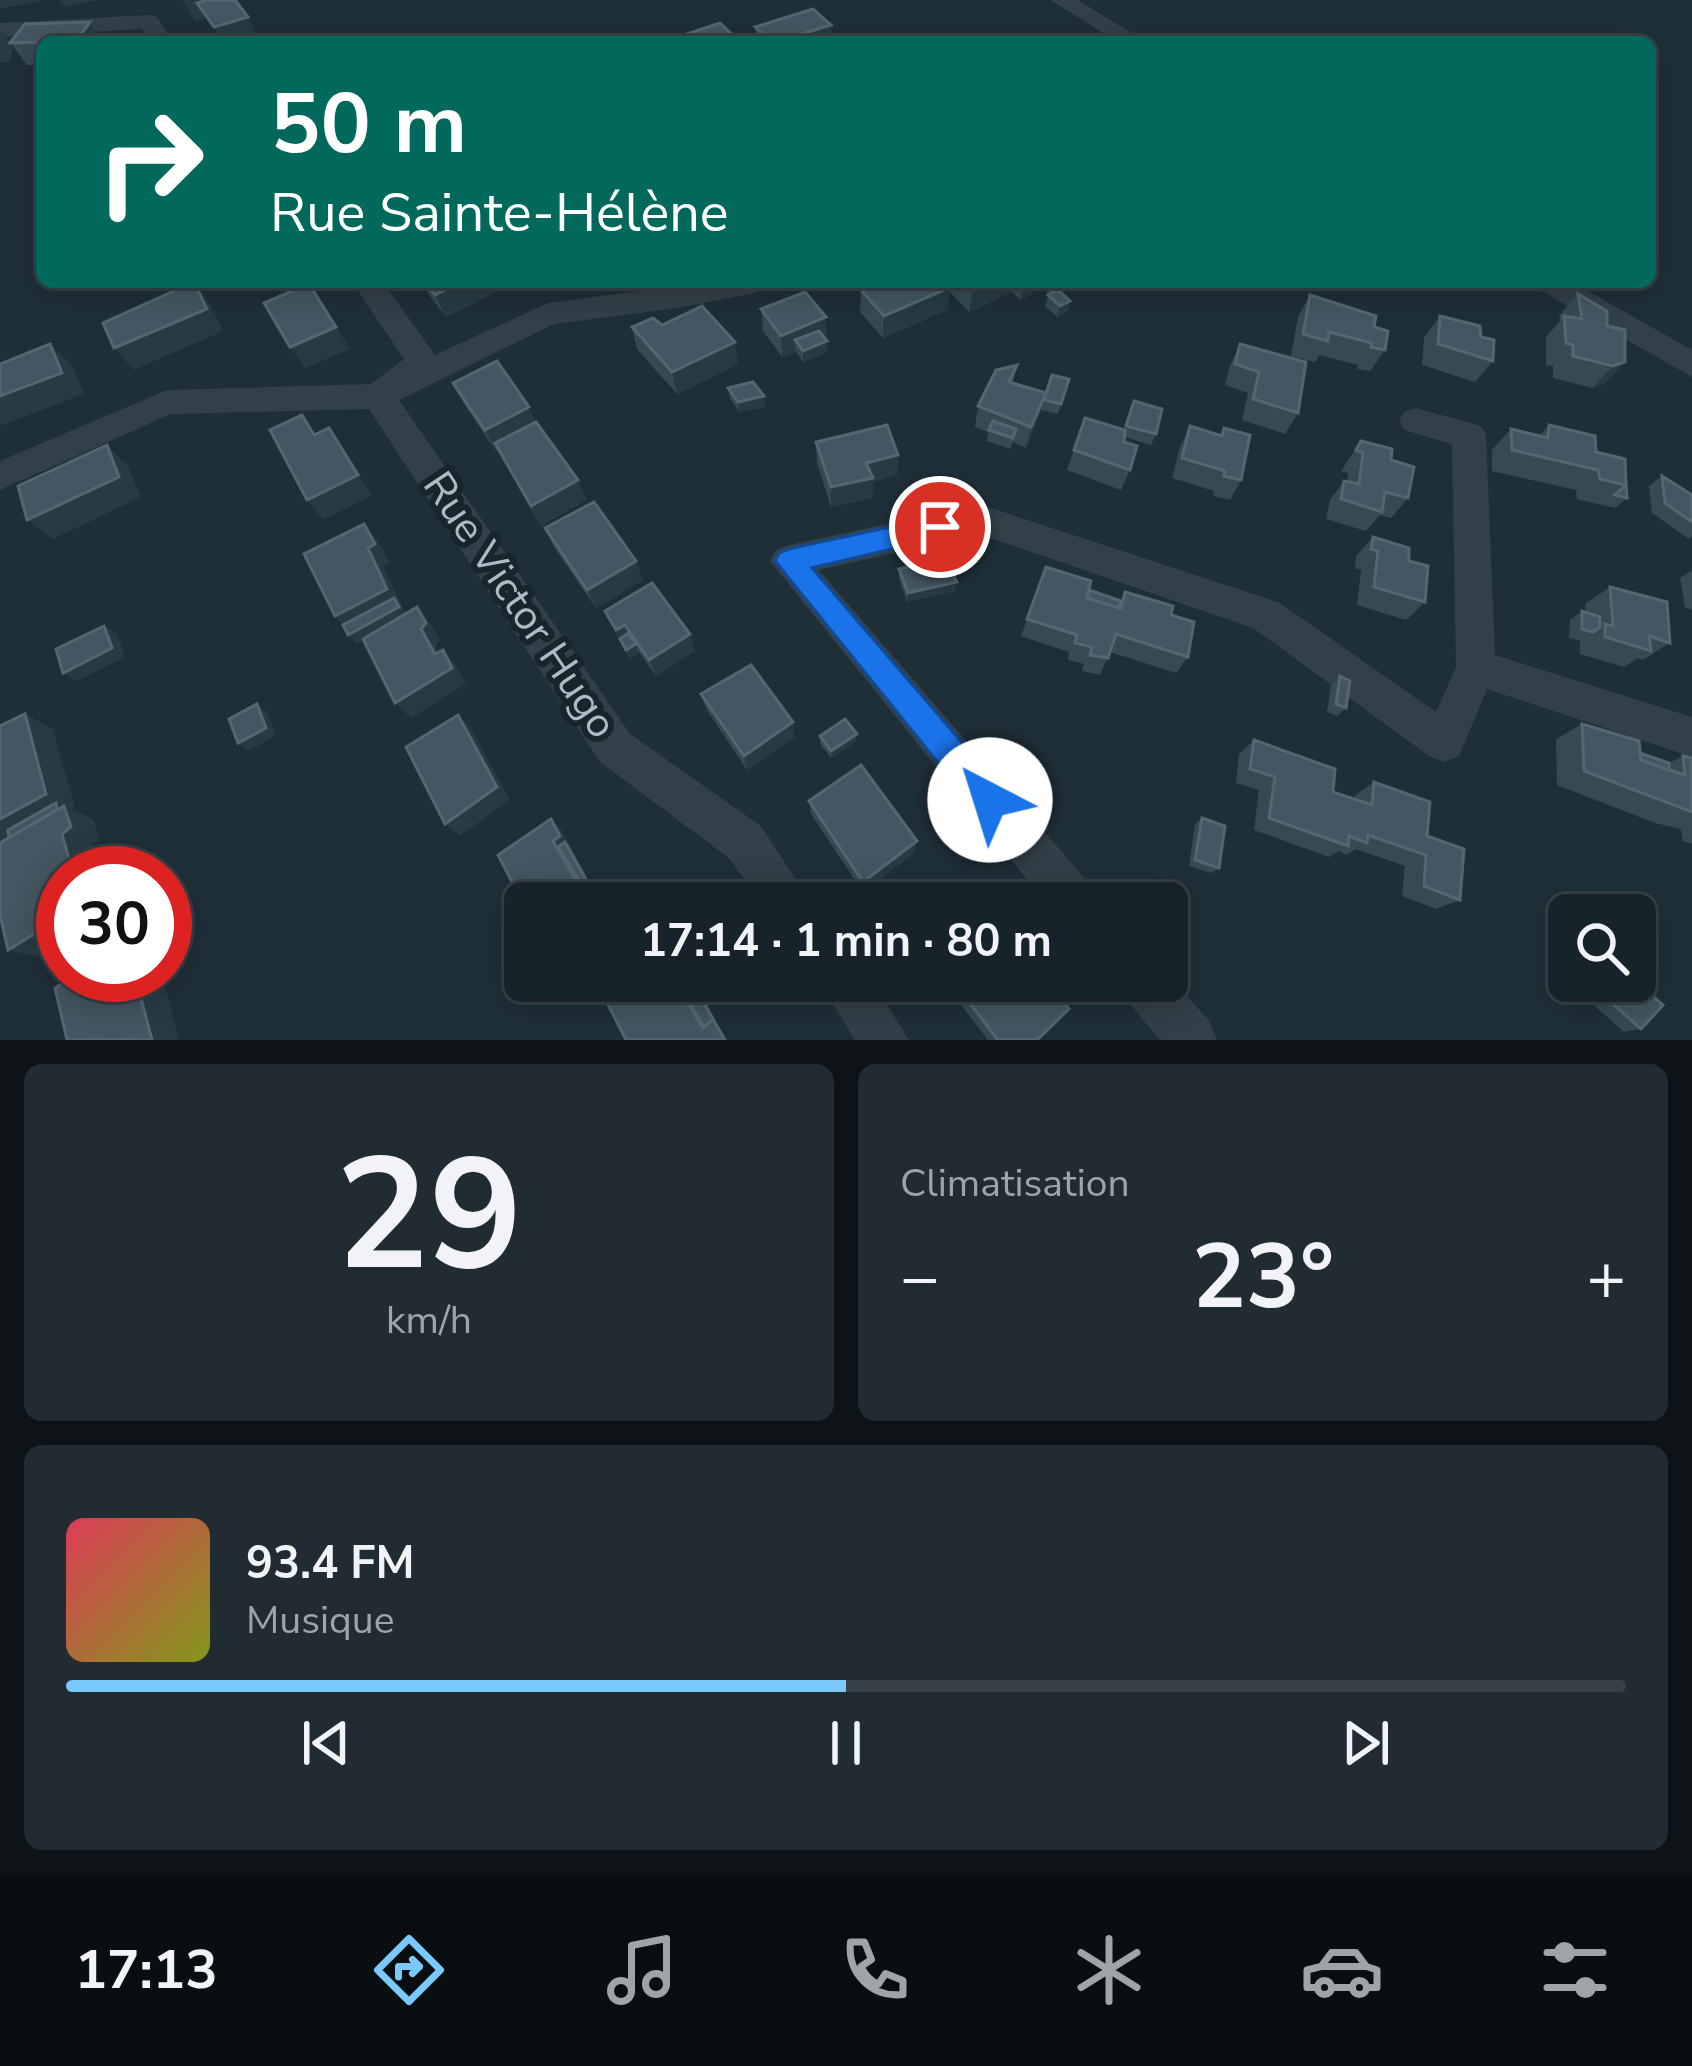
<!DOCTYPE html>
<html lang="fr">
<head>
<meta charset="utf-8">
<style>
	body { margin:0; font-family:"Nunito Sans",sans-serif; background:#202b32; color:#f1f3f6; height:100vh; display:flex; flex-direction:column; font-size:45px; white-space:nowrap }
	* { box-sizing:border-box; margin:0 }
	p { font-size:39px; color:#9ea4a8 }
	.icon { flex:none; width:66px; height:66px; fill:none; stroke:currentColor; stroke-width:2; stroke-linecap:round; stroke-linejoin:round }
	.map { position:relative; height:1040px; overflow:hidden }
	.panel { display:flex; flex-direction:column; gap:24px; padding:24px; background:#0d1317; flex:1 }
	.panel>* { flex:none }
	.hud { position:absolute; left:36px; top:36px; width:1620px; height:252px; border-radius:18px; box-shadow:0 6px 30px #0003,0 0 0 3px #364047; background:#00695c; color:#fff; overflow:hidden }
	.buttons { position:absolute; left:1548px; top:894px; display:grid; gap:24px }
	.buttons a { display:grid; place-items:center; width:108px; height:108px; border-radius:18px; background:#17232a; box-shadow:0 6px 30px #0003,0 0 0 3px #364047; font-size:60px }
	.speed { position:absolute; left:36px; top:846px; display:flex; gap:24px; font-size:60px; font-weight:700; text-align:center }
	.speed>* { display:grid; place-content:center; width:156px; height:156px; border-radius:50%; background:#17232a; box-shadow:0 6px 30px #0003,0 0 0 3px #364047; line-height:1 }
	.speed .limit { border:18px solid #d22; background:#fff; color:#111 }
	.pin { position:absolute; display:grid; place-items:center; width:102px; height:102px; color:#fff; margin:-51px; border:6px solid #fff; border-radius:50%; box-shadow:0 3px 12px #0007 }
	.me { position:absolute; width:132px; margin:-66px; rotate:320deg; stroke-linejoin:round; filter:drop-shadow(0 0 9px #0008) }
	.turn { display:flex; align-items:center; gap:42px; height:252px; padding:0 36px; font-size:54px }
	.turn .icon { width:156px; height:156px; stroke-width:2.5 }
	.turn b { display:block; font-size:84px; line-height:102px }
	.big { font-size:90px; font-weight:700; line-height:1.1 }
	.panel .card { flex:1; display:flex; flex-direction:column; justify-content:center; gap:18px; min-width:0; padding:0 42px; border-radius:18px; background:#202b32 }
	.panel .dial { align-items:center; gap:0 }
	.dial b { font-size:156px; line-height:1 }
	.song { display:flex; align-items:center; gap:36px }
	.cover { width:144px; height:144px; border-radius:18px; background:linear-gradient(135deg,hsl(350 70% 55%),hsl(70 70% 35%)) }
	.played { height:12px; border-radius:6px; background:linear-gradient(90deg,#7ac9fd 50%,#364047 50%) }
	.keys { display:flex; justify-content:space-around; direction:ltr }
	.heat { display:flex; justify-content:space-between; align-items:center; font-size:66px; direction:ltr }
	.panel .tiles { flex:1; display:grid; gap:24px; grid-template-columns:1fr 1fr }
	.card:last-child { grid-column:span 2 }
	.trip { position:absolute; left:504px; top:882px; width:684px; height:120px; border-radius:18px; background:#17232a; box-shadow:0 6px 30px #0003,0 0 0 3px #364047; font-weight:700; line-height:120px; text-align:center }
	.menu { display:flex; height:192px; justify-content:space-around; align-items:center; background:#090e11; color:#9ea4a8 }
	.menu .icon { width:84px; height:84px }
	.menu .current { color:#7ac9fd }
	.menu b { font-size:54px; color:#f1f3f6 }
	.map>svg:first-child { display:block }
</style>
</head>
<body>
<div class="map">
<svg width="1692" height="1040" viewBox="0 0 1692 1040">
	<rect width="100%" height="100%" fill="#1f2f38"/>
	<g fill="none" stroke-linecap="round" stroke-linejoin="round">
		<!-- street -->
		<g fill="#334049" fill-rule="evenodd">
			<polygon points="1051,0 1078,0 1146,42 1117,42"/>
			<polygon points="149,15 157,17 173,42 149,42 142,29 0,37 0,23"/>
			<polygon points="352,282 383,282 435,355 548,303 707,282 774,282 759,292 684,307 554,324 399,400 630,734 761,826 811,903 761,903 729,858 600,762 369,409 171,414 0,490 0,461 167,390 371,384 404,359"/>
			<polygon points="1534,282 1572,282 1692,350 1692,377 1538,289"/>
			<polygon points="1416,408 1481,426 1486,435 1495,655 1692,717 1692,757 1487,689 1459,756 1444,762 1429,756 1253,628 979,534 819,570 1092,887 1099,903 1046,903 770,561 776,550 789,545 979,504 1280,603 1436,712 1456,667 1452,444 1404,430 1399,421 1404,412"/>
			<polygon points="1167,973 1210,1022 1217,1040 1160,1040 1125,998 1118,981 1167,981"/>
			<polygon points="819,981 872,981 909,1040 855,1040"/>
		</g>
	</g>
	<!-- wall -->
	<g fill="#374a54">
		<polygon points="25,24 103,42 42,42 42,65 27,65 12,45 11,61 0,63 0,29 10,43"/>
		<polygon points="831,25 831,42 757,42 755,27"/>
		<polygon points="422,282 516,282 446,317 427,292"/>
		<polygon points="879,282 1034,282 1031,295 1020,300 1012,292 969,312 949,291 947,310 883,338 860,312 861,290"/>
		<polygon points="1036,282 1083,282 1061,293 1070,301 1067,312 1057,317 1045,306 1049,294"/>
		<polygon points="1578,294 1607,326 1625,362 1604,384 1592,388 1553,378 1553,366 1546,365 1546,337 1560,321 1559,316"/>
		<polygon points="1310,295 1374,327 1385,350 1370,371 1357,369 1358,365 1320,355 1315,362 1291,356 1298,317"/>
		<polygon points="761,309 826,339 827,352 803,362 796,352 782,357 763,331"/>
		<polygon points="1440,316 1481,337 1493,361 1475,382 1422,365 1424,338"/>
		<polygon points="662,325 738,364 677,394 637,349 632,327"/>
		<polygon points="1240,344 1298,413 1285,434 1242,420 1248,393 1225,385 1230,366"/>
		<polygon points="1017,365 1013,383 1046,393 1069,379 1058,414 1041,410 1026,448 1013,442 1010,449 987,441 988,432 975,427 978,406"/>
		<polygon points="453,383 536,422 578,480 586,500 541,526 498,449 496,451 464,404"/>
		<polygon points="728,388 764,396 765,407 739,412 730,398"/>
		<polygon points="1134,401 1156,434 1151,445 1125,437 1130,470 1121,490 1067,470 1085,418 1125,429"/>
		<polygon points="1549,425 1596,452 1625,459 1627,498 1615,508 1577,499 1576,490 1492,471 1492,450 1511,429 1539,436"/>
		<polygon points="1190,426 1220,435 1224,428 1241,480 1230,500 1213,496 1214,491 1172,478 1180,447"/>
		<polygon points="1361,441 1391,460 1408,498 1391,518 1380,515 1366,531 1326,519 1330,500 1344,481 1347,481 1348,473 1341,471"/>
		<polygon points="816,442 898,455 897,475 873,482 872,498 831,507 817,463"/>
		<polygon points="1662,476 1692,495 1692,536 1689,539 1652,513 1649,486"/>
		<polygon points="545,528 643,580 596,608 554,547"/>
		<polygon points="1373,537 1425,602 1406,620 1357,605 1361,570 1355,568 1356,556"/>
		<polygon points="1046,567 1089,590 1121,601 1125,592 1171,615 1188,657 1176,673 1110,652 1100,675 1082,671 1084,664 1068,660 1069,652 1021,636"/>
		<polygon points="899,569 955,591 907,602 899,578"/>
		<polygon points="1692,570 1692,610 1685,607 1680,578"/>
		<polygon points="1610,587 1670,643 1643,660 1638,658 1624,667 1580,654 1580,641 1569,638 1570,620 1582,611 1586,612 1585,604"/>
		<polygon points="605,611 695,651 656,676 639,652 630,659"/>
		<polygon points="1340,676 1346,708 1337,716 1327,712 1331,685"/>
		<polygon points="701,694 795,737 747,770 706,709"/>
		<polygon points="1582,724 1640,753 1669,763 1683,756 1692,758 1692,844 1683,841 1681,829 1655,823 1557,785 1556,739"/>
		<polygon points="820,736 856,741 831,758 820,744"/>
		<polygon points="1254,740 1333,792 1355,800 1355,795 1374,782 1427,836 1460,900 1436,909 1402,896 1405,866 1356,849 1347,855 1339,851 1329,857 1254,830 1259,790 1236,783 1239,754"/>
		<polygon points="809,801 915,852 863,892 811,814"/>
		<polygon points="1202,818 1219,868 1211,873 1189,866 1195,824"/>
		<polygon points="943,981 1045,981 1037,1040 988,1040"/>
		<polygon points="1567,981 1635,981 1641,1029 1624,1032"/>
	</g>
	<!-- shaded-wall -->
	<g fill="#283a44">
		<polygon points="0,0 45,0 0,9"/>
		<polygon points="59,0 99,0 64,7"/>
		<polygon points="182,0 221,0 197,3 206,19 195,22"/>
		<polygon points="248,17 259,39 250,42 222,42 214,27"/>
		<polygon points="90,22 103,42 76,41"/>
		<polygon points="831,25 831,42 775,42"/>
		<polygon points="0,29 12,45 11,61 0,63"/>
		<polygon points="194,282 210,304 223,331 134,370 114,348"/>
		<polygon points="461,282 516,282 446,317 435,295"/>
		<polygon points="989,282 1013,282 1012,292 969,312 973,290"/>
		<polygon points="1023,282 1034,282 1031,295 1020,300"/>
		<polygon points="1056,282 1083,282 1052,297"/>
		<polygon points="949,288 947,310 883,338 884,316"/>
		<polygon points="1070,301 1067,312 1057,317 1060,306"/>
		<polygon points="826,317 827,339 795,340 796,352 782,357 781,336"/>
		<polygon points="336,327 350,349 305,368 290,347"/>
		<polygon points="827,341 827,352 803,362 803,351"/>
		<polygon points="735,342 738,364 677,394 672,372"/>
		<polygon points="50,344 72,365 84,394 0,426 0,396"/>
		<polygon points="1625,362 1604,384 1592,388 1613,366"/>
		<polygon points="1046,393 1040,414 1026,448 1031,427"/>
		<polygon points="764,396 765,407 739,412 738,402"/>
		<polygon points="529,407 538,428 496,451 485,430"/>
		<polygon points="329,428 372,495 323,520 307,500"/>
		<polygon points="107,445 128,466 141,497 53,539 27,520"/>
		<polygon points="898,455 897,475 873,482 872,498 831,507 831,487 866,463"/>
		<polygon points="578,480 586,500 541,526 531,506"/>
		<polygon points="364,524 379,543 390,562 383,567 407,616 357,644 348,635 351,633 335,616 368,548"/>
		<polygon points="636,561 643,580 596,608 587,590"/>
		<polygon points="957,582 955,591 907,602 908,593"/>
		<polygon points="417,607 431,625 440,640 435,646 449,670 443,650 456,666 466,684 411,718 395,703 435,654 421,629"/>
		<polygon points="625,625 632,642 624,647 616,630"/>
		<polygon points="104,626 117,634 125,657 77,681 63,673"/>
		<polygon points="690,634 695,651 656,676 649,660"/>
		<polygon points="636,644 639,653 630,659 626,650"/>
		<polygon points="257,704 267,712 276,735 249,751 238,743"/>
		<polygon points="25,714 53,729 75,807 72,809 93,819 100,839 91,845 99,873 73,873 62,837 0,846 0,819"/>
		<polygon points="458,715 472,730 510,800 460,836 445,824"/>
		<polygon points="793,722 795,737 747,770 744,756"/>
		<polygon points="857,734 856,741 831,758 831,751"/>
		<polygon points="551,819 562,831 593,888 588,891 585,889 594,903 589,903 553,841"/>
		<polygon points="917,841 915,852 863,892 863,882"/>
		<polygon points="63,916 63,944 41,958 8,950"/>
		<polygon points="135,975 162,975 179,1040 152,1040"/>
	</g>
	<!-- building -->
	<g fill="#445661" stroke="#546670" stroke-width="3">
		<polygon points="207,0 235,0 248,17 214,27 197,3"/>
		<polygon points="813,9 831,25 775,42 772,42 755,27"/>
		<polygon points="90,22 76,41 10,43 25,24"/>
		<polygon points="720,23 737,39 728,42 675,42 672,39"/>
		<polygon points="251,36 255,42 232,42"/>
		<polygon points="640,36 646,42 620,42"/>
		<polygon points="194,282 207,309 114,348 103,323"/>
		<polygon points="425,282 461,282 435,295"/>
		<polygon points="879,282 944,282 949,288 884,316 861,290"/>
		<polygon points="965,282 989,282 973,290"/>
		<polygon points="309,284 336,327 290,347 264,303"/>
		<polygon points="1058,290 1070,301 1060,306 1048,295"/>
		<polygon points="805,292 826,317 781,336 761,309"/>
		<polygon points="1578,294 1607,311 1607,326 1625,330 1625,362 1613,366 1573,356 1573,345 1566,343 1564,316 1582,319"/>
		<polygon points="1310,295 1376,316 1374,327 1388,331 1385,350 1371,347 1372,343 1329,332 1328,341 1303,334"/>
		<polygon points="702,306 735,342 672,372 632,327 653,318 662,325"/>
		<polygon points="1440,316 1480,326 1481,337 1494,340 1493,361 1438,344"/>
		<polygon points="819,331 827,341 803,351 795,340"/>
		<polygon points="50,344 62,373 0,396 0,364"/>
		<polygon points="1240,344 1306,362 1298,413 1253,399 1259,372 1235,364"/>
		<polygon points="497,361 529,407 485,430 453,383"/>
		<polygon points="1017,365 1009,382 1046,393 1031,427 978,406 996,370"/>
		<polygon points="1052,375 1069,379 1061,404 1044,400"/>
		<polygon points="753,382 764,396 738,402 728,388"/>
		<polygon points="1134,401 1162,409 1156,434 1126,426"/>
		<polygon points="302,415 314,435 329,428 358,475 307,500 270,430"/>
		<polygon points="1085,418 1125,430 1124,442 1137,446 1130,470 1074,450"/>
		<polygon points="993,421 1016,429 1013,438 989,430"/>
		<polygon points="536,422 578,480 531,506 495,443"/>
		<polygon points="887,425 898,455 866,463 873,478 831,487 816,442"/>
		<polygon points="1549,425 1595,436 1596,452 1625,459 1626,485 1600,479 1598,470 1512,450 1511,429 1548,438"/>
		<polygon points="1190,426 1222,436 1224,428 1250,435 1241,480 1224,476 1225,471 1182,458"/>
		<polygon points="1361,441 1392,449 1391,460 1414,467 1408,498 1385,492 1382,512 1341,499 1344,481 1359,484 1363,453 1356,450"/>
		<polygon points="107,445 119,477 27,520 18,486"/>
		<polygon points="1662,476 1692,495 1692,522 1665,503"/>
		<polygon points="1626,485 1627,498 1615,495"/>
		<polygon points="594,502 636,561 587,590 545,528"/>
		<polygon points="364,524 375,544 368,548 387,589 335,616 304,554"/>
		<polygon points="1373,537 1409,548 1409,561 1428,566 1425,602 1374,587 1378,551 1371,549"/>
		<polygon points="945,557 957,582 908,593 899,569"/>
		<polygon points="1046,567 1091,581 1087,598 1121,608 1125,592 1173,606 1171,615 1194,622 1188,657 1116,634 1108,658 1090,655 1092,647 1075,643 1077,635 1027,619"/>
		<polygon points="652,583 690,634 649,660 625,625 616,630 605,611"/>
		<polygon points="1610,587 1667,602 1670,643 1649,636 1651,651 1605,637 1605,624 1613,626"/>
		<polygon points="1089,590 1121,601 1119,608 1087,598"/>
		<polygon points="394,598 399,607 348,635 343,625"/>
		<polygon points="417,607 426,623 421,629 435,654 443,650 452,668 395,703 363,639"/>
		<polygon points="1582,611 1600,617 1600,627 1593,632 1582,629"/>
		<polygon points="104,626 112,648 63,673 56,649"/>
		<polygon points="628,633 636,644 626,650 620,639"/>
		<polygon points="751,665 793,722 744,756 701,694"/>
		<polygon points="1340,676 1350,681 1346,708 1336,704"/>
		<polygon points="257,704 266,728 238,743 229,719"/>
		<polygon points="25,714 46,794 0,819 0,726"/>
		<polygon points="458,715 497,787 445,824 406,747"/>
		<polygon points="845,719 857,734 831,751 820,736"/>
		<polygon points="1582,724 1639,741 1641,760 1685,775 1683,756 1692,758 1692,812 1584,771"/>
		<polygon points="1254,740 1335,769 1333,792 1372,805 1374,782 1430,802 1427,836 1464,849 1460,900 1424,886 1426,855 1368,835 1367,843 1349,836 1348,846 1269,818 1275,777 1250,769"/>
		<polygon points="1640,753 1669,763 1669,770 1641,760"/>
		<polygon points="861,765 917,841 863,882 809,801"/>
		<polygon points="56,803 57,810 9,838 8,830"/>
		<polygon points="64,806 71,827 62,834 73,873 63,873 63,916 8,950 0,915 0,843"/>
		<polygon points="1202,818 1225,826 1219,868 1195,860"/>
		<polygon points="551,819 560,836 553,841 589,903 525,903 525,907 498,855"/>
		<polygon points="565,842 588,883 583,886 558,847"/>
		<polygon points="77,975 135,975 152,1040 67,1040 55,988"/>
		<polygon points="1635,980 1663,1005 1641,1029 1587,981"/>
		<polygon points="596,981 674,981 703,1028 713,1019 725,1040 626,1040"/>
		<polygon points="685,981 693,981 715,1023 713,1019 704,1027 679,986"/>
		<polygon points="953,981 1045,981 1069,1009 1037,1040 998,1040"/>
	</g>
	<!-- route -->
	<polygon fill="#1a73e8" stroke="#114b97" stroke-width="3" points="940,516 950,519 954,527 950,535 812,568 1002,789 1006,800 1002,812 990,817 978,812 775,561 779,553 789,549"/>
	<g text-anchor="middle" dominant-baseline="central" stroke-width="12" stroke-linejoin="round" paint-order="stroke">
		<!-- street labels -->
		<g font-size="42" fill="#adbbc5" stroke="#18252d">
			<text transform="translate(520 605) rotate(56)">Rue Victor Hugo</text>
		</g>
	</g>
</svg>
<div class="buttons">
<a><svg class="icon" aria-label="search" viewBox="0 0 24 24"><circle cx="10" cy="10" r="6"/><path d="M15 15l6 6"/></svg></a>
</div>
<div class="speed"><div class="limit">30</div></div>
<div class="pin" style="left:940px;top:527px;background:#d93025"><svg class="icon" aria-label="arrive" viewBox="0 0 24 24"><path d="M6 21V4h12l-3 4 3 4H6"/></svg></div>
<svg class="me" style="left:990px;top:800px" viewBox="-20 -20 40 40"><circle r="19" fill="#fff"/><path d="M0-13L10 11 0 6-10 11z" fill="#1a73e8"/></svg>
<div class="trip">17:14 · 1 min · 80 m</div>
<div class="hud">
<div class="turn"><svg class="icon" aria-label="right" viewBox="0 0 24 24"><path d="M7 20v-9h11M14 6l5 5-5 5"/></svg><div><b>50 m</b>Rue Sainte-Hélène</div></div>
</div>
</div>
<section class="panel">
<div class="tiles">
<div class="card dial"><b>29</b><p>km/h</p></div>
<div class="card"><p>Climatisation</p>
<div class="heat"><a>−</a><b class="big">23°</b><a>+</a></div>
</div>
<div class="card">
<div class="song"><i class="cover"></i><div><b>93.4 FM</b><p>Musique</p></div></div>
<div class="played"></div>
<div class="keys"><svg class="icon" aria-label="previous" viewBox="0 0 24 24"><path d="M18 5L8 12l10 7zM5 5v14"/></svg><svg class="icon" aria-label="pause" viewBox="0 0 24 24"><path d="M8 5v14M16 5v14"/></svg><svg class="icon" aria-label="next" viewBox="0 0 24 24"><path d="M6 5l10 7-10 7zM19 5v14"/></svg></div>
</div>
</div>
</section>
<nav class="menu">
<b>17:13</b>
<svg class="icon current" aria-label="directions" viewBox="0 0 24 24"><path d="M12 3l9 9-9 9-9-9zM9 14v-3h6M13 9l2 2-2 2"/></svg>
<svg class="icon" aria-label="music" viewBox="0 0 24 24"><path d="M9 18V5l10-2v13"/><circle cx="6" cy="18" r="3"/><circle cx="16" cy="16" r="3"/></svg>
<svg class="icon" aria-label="phone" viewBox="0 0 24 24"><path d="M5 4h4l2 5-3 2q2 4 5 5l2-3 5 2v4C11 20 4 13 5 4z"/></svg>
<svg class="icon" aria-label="climate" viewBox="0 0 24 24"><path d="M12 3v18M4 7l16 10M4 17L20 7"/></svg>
<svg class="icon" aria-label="car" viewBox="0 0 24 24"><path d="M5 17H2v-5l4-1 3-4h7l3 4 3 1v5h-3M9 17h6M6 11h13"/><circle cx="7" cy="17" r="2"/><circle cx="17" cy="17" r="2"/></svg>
<svg class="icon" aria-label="filters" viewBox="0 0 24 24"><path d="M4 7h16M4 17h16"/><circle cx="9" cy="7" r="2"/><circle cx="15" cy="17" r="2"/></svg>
</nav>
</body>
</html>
